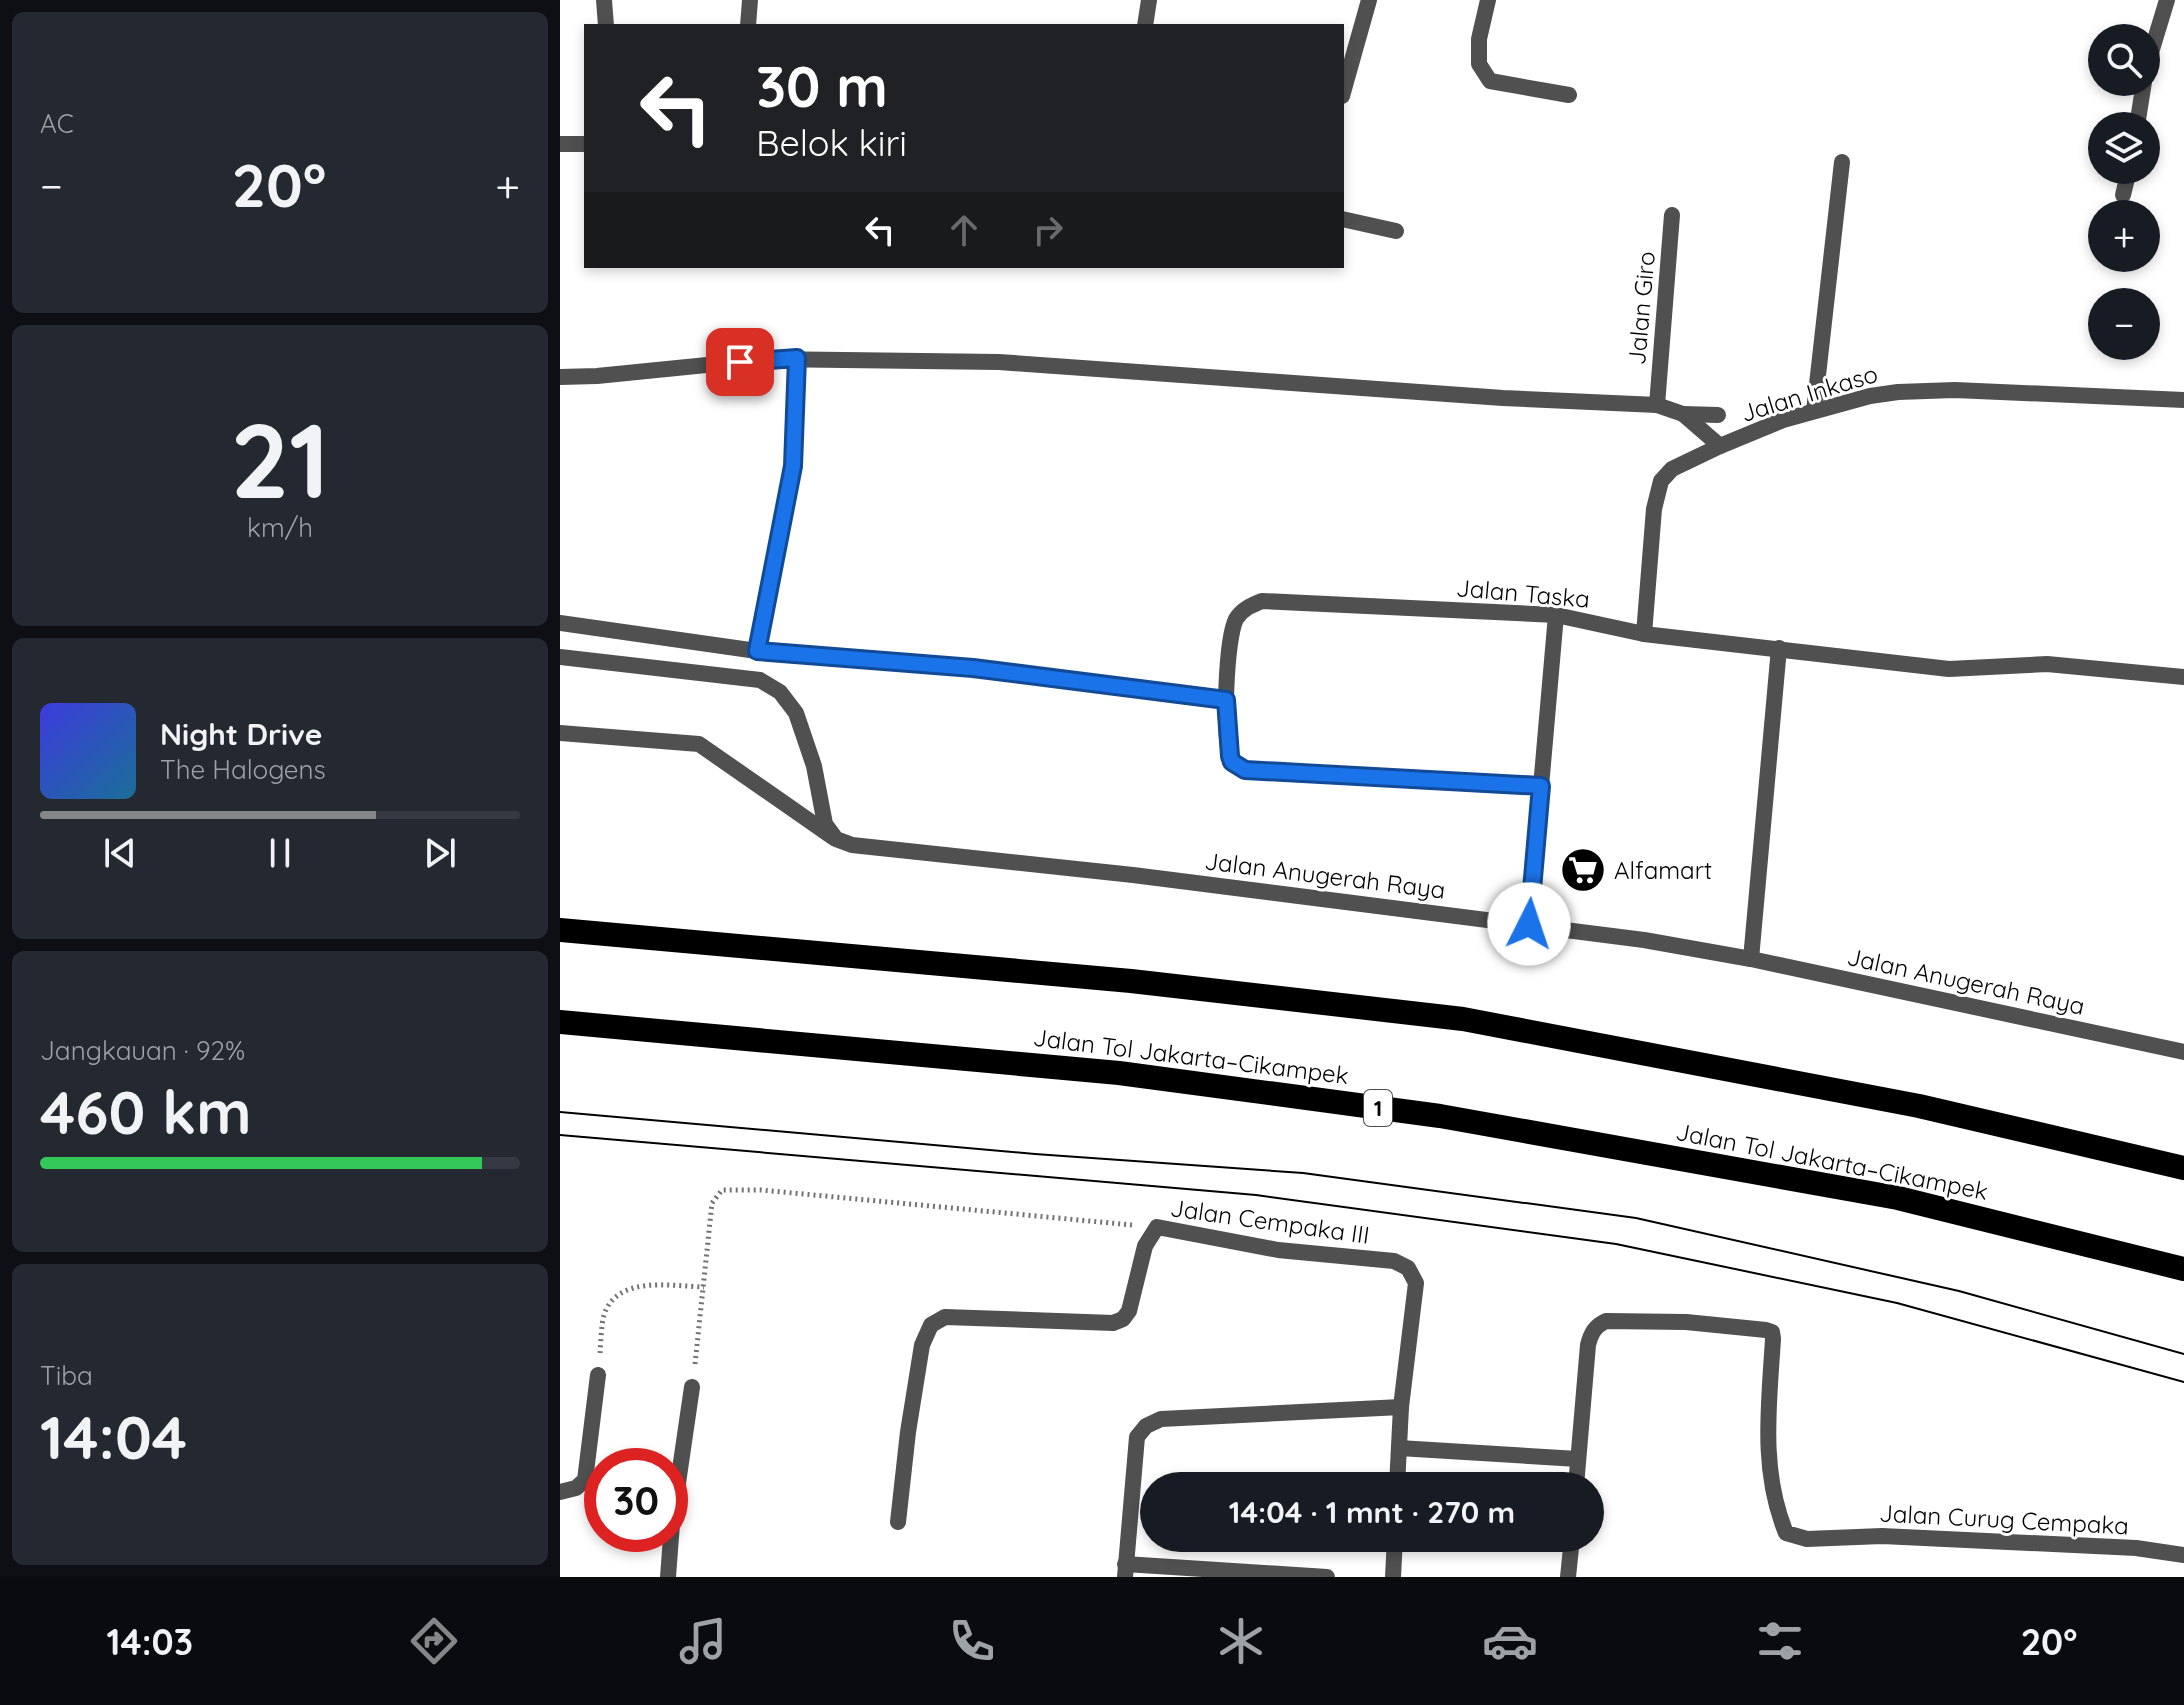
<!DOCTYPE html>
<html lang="id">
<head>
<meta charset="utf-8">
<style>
	body { margin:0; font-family:Quicksand,sans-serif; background:#242831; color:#f1f3f6; height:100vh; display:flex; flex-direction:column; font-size:30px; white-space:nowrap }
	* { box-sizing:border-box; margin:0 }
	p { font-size:26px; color:#9ea1a6 }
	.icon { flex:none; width:44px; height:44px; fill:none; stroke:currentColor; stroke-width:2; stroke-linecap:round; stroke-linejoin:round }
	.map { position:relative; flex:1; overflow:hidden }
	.sheet { display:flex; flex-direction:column; gap:12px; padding:12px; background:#0d0f14; width:560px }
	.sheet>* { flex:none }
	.guide { position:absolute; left:24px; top:24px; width:760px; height:244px; border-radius:0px; box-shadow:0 4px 12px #0003; background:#202124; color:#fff; overflow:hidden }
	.tools { position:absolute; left:1528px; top:24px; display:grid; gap:16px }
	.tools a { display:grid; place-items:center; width:72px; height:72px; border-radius:50%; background:#171b24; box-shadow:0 4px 12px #0003; font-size:40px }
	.speed { position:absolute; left:24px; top:1448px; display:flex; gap:16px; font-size:40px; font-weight:700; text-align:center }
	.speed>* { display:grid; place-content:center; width:104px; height:104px; border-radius:50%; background:#171b24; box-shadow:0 4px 12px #0003; line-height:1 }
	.speed .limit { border:12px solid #d22; background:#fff; color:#111 }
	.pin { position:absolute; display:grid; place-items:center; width:68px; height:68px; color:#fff; margin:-34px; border-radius:16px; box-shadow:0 4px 12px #0006 }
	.me { position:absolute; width:88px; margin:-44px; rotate:4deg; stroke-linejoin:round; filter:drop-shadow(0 0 6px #0008) }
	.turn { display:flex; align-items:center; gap:28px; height:168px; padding:0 40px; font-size:36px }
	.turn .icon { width:104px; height:104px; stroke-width:2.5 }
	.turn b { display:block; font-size:56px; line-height:68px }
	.lanes { display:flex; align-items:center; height:76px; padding:0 40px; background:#0003; justify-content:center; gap:40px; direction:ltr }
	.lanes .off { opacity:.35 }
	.big { font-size:60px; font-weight:800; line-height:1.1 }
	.sheet .widget { flex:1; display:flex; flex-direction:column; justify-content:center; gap:12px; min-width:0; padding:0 28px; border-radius:12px; background:#242831 }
	.sheet .dial { align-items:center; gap:0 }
	.dial b { font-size:104px; line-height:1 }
	.song { display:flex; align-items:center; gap:24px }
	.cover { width:96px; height:96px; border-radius:12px; background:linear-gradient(135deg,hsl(240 70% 55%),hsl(200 70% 35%)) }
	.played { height:8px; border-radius:4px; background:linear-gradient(90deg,#858687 70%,#363941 70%) }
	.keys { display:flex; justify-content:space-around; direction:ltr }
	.heat { display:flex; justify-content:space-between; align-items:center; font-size:44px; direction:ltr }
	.charge { height:12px; border-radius:6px; background:linear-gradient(90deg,#34c759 92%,#363941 0) }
	.trip { position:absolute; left:580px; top:1472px; width:464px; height:80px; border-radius:40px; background:#171b24; box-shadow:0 4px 12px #0003; font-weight:800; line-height:80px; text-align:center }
	.dock { display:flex; height:128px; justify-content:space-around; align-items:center; background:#090b0e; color:#9ea1a6 }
	.dock .icon { width:56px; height:56px }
	.dock .on { color:#858687 }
	.dock b { font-size:36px; color:#f1f3f6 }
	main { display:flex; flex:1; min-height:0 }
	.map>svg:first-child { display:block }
</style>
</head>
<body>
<main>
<section class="sheet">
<div class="widget"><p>AC</p>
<div class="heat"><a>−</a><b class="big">20°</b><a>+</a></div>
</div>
<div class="widget dial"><b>21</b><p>km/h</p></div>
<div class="widget">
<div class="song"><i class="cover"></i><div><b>Night Drive</b><p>The Halogens</p></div></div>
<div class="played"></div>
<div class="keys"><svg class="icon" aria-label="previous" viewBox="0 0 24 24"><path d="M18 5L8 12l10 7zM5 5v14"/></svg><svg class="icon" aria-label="pause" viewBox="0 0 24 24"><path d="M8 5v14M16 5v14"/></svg><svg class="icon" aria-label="next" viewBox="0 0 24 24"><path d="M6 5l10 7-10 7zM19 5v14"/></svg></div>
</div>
<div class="widget"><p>Jangkauan · 92%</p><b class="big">460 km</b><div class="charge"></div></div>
<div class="widget"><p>Tiba</p><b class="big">14:04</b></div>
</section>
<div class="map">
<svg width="1624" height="1577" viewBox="0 0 1624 1577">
	<rect width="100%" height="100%" fill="#fff"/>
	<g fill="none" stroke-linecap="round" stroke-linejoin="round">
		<!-- path -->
		<g stroke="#727272" stroke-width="5" stroke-dasharray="2 4" stroke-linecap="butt">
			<path d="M40 1353C41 1341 41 1326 44 1315 57 1275 110 1286 144 1287"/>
			<polyline points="135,1364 152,1203 162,1190 201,1190 572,1225"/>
		</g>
		<!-- service -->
		<polyline stroke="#505050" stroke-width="16" points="0,733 139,744 274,838"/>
		<!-- minor -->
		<g stroke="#505050" stroke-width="16">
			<polyline points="44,0 46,26"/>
			<polyline points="928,0 919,39 919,64 930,81 1009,95"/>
			<polyline points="188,26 190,0"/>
			<polyline points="585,26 589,0"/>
			<polyline points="1586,69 1607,0"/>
			<polyline points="782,96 809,0"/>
			<polyline points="1577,126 1584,82"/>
			<polyline points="0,144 26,144"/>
			<polyline points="1563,195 1569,170"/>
			<polyline points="782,219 836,231"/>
			<polyline points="0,377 37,376 206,359 439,362 943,398 1097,405 1123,414 1160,446"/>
			<polyline points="1097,405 1112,215"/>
			<polyline points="1254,411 1282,162"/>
			<polyline points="1123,414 1158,415"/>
			<polyline points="0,623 197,651 413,668 666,700"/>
			<polyline points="1084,634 1094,509 1101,481 1112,469 1160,446 1223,420 1310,396 1338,392 1395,390 1624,400"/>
			<polyline points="197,651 233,466 237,358"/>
			<path d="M981 786 685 770C678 767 673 764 671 758 662 736 666 639 676 619 682 609 692 605 702 601L996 615 1084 634 1389 669 1487 664 1624 677"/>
			<polyline points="969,924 996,615"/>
			<polyline points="1191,959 1219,648"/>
			<polyline points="839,1448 1018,1459"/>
			<path d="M1016 1486 1028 1345C1031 1333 1035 1326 1046 1321L1126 1322 1206 1330 1212 1332 1213 1339C1209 1405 1200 1470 1226 1533L1247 1539 1322 1536 1576 1548 1624 1555"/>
			<polyline points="0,1492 16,1488 25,1480 38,1375"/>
			<polyline points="338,1522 348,1432 362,1345 371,1325 385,1317 553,1323 563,1319 569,1311 585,1246 597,1227 718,1250 834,1261 848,1268 856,1283 841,1407 837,1486"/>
			<polyline points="565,1564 767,1577"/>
			<polyline points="108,1577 112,1524 132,1387"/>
			<polyline points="565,1577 577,1437 586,1426 601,1419 841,1407"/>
			<polyline points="833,1577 835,1538"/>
			<polyline points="1008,1577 1012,1538"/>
		</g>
		<!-- tertiary -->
		<polyline stroke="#505050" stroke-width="16" points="0,657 200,680 220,692 236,713 254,766 265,824 276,839 292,845 573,875 1084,940 1191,959 1624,1052"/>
		<!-- motorway -->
		<g stroke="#000" stroke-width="24">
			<polyline points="0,930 571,981 903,1019 1359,1106 1624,1168"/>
			<polyline points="0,1022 559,1073 880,1116 1338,1198 1624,1269"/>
		</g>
		<!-- tram -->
		<g stroke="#000" stroke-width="2">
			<polyline points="0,1112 475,1154 743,1173 1076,1218 1399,1291 1624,1354"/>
			<polyline points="0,1135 696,1195 1056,1244 1337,1303 1624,1382"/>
		</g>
	</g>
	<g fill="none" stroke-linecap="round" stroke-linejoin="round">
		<!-- route casing -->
		<g stroke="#114b97" stroke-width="20">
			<polyline id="route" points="180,362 237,358 233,466 197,651 413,668 666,700 670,756 672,762 685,770 981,786 969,924"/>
		</g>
		<!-- route -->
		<use href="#route" stroke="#1a73e8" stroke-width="14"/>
	</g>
	<!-- icons -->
	<defs>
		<g id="supermarket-disc" transform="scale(2.3)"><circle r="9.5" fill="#000" stroke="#fff"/><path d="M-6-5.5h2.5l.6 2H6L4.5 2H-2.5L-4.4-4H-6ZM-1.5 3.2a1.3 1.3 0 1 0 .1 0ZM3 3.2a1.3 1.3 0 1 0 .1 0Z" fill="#fff"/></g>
	</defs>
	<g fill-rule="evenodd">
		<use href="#supermarket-disc" x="1023" y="870"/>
	</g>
	<g text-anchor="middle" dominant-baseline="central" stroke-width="6" stroke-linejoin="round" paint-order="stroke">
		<!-- shield labels -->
		<rect fill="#fff" stroke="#4c4c4c" stroke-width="2" x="804" y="1090" width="28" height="36" rx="6"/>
		<g font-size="22" font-weight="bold" fill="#000">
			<text x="818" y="1108">1</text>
		</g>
		<!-- street labels -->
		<g font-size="24" fill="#000" stroke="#fff">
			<text transform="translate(1081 308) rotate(-85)">Jalan Giro</text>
			<text transform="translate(1249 393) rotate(-17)">Jalan Inkaso</text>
			<text transform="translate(963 593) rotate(5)">Jalan Taska</text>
			<text transform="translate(765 875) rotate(7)">Jalan Anugerah Raya</text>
			<text transform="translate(1406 981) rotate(12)">Jalan Anugerah Raya</text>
			<text transform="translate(631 1056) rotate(7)">Jalan Tol Jakarta–Cikampek</text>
			<text transform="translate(1272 1161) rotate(11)">Jalan Tol Jakarta–Cikampek</text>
			<text transform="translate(710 1221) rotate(8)">Jalan Cempaka III</text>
			<text transform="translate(1444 1519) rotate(3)">Jalan Curug Cempaka</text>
		</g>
		<!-- poi labels -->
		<g font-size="24" fill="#000" stroke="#fff" text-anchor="start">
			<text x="1054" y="870">Alfamart</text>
		</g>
	</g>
</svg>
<div class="tools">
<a><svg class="icon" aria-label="search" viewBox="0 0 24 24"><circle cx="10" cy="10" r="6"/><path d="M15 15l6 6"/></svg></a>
<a><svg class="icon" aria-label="layers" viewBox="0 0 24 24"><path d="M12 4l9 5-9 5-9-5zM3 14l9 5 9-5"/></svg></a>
<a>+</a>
<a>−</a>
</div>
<div class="speed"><div class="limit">30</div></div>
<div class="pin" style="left:180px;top:362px;background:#d93025"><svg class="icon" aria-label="arrive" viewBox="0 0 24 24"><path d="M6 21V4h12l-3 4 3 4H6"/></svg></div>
<svg class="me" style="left:969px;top:924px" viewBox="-20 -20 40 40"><circle r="19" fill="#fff"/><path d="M0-13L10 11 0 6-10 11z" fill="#1a73e8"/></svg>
<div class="trip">14:04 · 1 mnt · 270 m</div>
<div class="guide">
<div class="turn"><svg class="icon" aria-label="left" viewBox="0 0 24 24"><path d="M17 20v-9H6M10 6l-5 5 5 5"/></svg><div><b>30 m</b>Belok kiri</div></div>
<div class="lanes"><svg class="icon" aria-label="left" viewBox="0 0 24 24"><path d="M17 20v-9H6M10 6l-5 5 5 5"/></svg><svg class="icon off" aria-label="ahead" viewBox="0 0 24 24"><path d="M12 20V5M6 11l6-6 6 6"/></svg><svg class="icon off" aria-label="right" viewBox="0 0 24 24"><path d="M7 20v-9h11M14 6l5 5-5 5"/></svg></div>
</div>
</div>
</main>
<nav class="dock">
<b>14:03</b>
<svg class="icon on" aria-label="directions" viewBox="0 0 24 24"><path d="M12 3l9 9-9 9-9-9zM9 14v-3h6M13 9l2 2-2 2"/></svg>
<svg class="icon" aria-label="music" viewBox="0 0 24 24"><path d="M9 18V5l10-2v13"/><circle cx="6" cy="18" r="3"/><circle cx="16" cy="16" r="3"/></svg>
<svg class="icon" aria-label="phone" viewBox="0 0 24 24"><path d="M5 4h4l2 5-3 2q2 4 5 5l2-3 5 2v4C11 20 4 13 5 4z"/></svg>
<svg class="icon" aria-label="climate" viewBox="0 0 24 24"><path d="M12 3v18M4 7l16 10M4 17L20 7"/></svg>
<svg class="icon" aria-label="car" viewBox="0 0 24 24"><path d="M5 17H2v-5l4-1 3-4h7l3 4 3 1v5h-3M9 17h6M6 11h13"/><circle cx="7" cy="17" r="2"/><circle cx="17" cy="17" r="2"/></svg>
<svg class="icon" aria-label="filters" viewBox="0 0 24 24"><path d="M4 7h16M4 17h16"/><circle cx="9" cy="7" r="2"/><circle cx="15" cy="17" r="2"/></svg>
<b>20°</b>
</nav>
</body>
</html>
